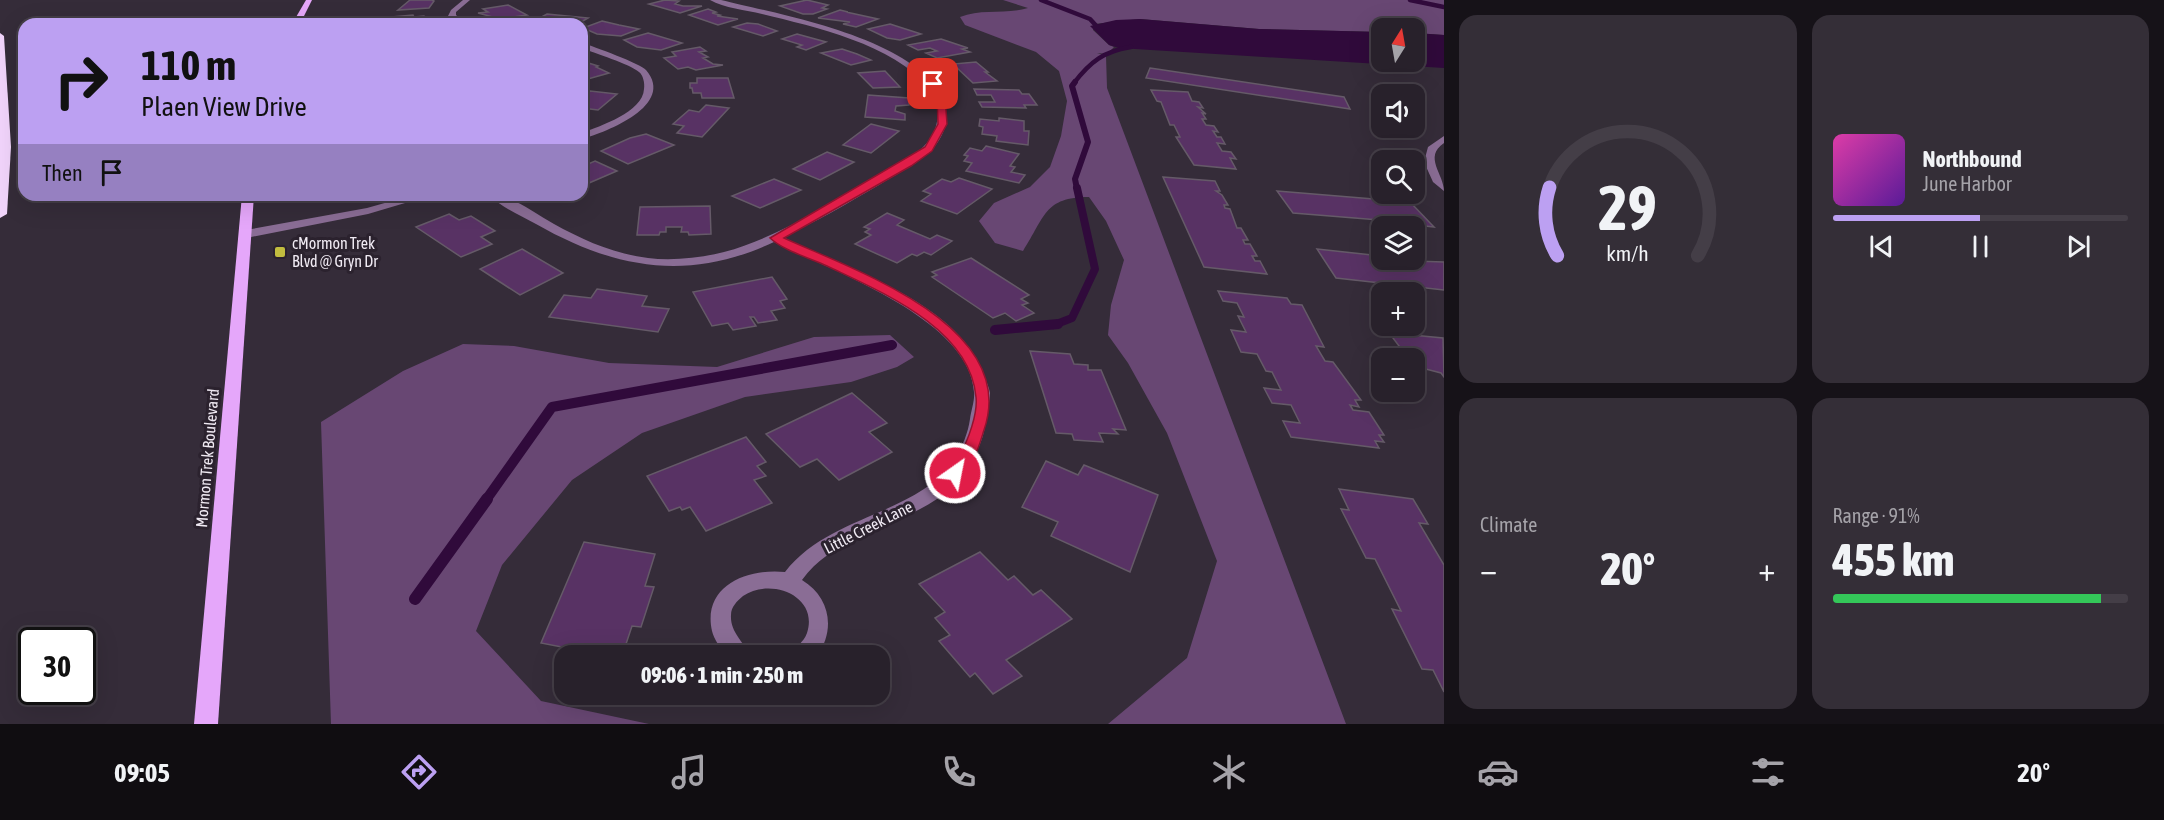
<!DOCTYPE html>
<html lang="en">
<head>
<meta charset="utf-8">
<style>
	body { margin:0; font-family:"Asap Condensed",sans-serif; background:#342e37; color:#f1f3f6; height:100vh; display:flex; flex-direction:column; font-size:22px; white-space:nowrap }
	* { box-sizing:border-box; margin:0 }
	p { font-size:20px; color:#a5a3a9 }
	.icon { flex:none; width:33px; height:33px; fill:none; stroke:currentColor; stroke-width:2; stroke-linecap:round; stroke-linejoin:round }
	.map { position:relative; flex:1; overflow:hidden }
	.side { display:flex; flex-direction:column; gap:15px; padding:15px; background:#161218; width:720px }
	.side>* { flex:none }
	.guide { position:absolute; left:18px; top:18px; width:570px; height:183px; border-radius:18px; box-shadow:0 6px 24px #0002,0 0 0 2px #443e47; background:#bca0f2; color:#111; overflow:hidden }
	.needle { width:39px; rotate:11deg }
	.fabs { position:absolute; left:1371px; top:18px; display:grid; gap:12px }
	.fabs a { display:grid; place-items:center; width:54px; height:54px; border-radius:12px; background:#28212b; box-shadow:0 6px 24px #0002,0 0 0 2px #443e47; font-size:30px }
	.speed { position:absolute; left:18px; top:627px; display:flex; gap:12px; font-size:30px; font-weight:700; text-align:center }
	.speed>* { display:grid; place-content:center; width:78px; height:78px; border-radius:50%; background:#28212b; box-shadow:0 6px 24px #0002,0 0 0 2px #443e47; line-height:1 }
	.speed .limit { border:3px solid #111; border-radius:9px; background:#fff; color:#111 }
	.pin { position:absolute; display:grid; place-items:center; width:51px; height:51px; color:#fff; margin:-26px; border-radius:12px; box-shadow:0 3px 9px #0006 }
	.me { position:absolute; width:66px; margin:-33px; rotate:33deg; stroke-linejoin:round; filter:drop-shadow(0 0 4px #0008) }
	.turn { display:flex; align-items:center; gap:21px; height:126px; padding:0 24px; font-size:27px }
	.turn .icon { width:78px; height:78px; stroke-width:2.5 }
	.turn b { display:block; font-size:42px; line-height:51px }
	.then { display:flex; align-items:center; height:57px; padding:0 24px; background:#0003; gap:12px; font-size:22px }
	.big { font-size:45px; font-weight:800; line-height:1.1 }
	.side .tile { flex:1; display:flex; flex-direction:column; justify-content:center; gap:9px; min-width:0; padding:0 21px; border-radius:18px; background:#342e37 }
	.side .dial { align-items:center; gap:0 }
	.dial svg { height:156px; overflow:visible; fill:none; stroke:#443e47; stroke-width:7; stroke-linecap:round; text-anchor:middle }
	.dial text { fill:#f1f3f6; stroke:none }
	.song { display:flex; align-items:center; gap:18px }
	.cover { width:72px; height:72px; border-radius:9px; background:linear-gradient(135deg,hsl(320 70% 55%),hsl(270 70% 35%)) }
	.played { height:6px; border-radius:3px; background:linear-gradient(90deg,#bca0f2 50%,#443e47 50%) }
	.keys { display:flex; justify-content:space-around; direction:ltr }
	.heat { display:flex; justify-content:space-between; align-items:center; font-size:33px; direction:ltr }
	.charge { height:9px; border-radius:4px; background:linear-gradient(90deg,#34c759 91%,#443e47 0) }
	.side .tiles { flex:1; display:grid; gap:15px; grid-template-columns:repeat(2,1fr) }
	.trip { position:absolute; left:554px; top:645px; width:336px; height:60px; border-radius:18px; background:#28212b; box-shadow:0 6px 24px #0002,0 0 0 2px #443e47; font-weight:800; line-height:60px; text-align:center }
	.dock { display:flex; height:96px; justify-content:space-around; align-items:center; background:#100d11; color:#a5a3a9 }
	.dock .icon { width:42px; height:42px }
	.dock .on { color:#bca0f2 }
	.dock b { font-size:27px; color:#f1f3f6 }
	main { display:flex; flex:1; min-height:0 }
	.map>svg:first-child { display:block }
</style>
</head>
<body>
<main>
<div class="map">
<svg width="1444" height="724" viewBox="0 0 1444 724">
	<rect width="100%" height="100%" fill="#352c39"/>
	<!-- green -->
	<g fill="#684773">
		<path d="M1003 0H1444V35L1415 33 1414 28H1382L1381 32 1259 29 1140 19 1094 24 1093 30 1109 45 1114 47 1107 54 1097 53 1106 56 1107 88 1346 724H1108L1187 658 1217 561 1167 433 1128 363 1108 335 1111 305 1124 260 1106 221 1089 197C1044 197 1045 217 1023 251L995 243 979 221 994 203 1030 187 1050 167 1061 136 1067 101 1059 71 1036 52 965 25 960 17C982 8 1005 15 1028 8Z"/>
		<polygon points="890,335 914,357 897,367 851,382 745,397 642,433 572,480 502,565 476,631 541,701 649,724 331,724 321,422 403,371 463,344 514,346 609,363 717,367 814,337"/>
	</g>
	<!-- water -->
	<polygon fill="#300a3b" points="1140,19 1259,29 1381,32 1382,62 1414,62 1415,33 1444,35 1444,68 1119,48 1109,45 1090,26 1116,20"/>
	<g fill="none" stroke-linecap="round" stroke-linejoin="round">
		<!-- stream-far4 -->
		<g stroke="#300a3b" stroke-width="4.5">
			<polyline points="1041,0 1090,19 1101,31"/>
			<polyline points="1410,0 1444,7"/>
			<path d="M1074 83C1090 62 1104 51 1131 47"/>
		</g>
		<!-- stream-far3 -->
		<polyline stroke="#300a3b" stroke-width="6" points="1075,82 1072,86 1088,142 1075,179 1077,189"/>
		<!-- stream-far2 -->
		<polyline stroke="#300a3b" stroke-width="8" points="1054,325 1072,318 1095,269 1077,188"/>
		<!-- stream-far1 -->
		<g stroke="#300a3b" stroke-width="10">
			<polyline points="995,330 1058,324"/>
			<polyline points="486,500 552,407 892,345"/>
		</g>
		<!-- stream -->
		<polyline stroke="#300a3b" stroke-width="12" points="415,599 487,499"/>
	</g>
	<!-- building -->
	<g fill="#583264" stroke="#655a68" stroke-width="1.5">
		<polygon points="410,0 432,0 434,1 429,8 398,10"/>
		<polygon points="665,0 679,1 675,4 683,6 702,6 680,13 649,4"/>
		<polygon points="807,0 828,5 822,8 827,9 813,14 803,14 780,6"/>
		<polygon points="508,5 527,15 500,19 478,13 488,12 483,9"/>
		<polygon points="708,9 716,12 712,13 720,15 717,16 738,19 718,25 689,15"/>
		<polygon points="840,10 848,12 846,12 878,19 856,27 843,24 850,22 818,18"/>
		<polygon points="547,14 588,18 578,24 544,24 546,22 534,21"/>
		<polygon points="413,15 414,17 424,16 427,24 395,24 392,17"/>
		<polygon points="602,21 619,25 639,29 621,36 597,34 583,28"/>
		<polygon points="747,23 758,24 777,31 763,36 733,27"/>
		<polygon points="890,24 921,34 900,40 887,38 868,29"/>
		<polygon points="648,33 682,43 661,50 637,47 624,40"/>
		<polygon points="797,34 826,42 806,50 797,47 802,45 782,39"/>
		<polygon points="941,39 968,48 962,49 970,52 937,58 926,53 937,51 930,48 918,50 908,45"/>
		<polygon points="700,47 706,51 699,52 708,57 703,58 713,64 723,65 696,70 688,67 678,69 664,58 676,56 672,52"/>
		<polygon points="842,49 857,54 871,60 851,65 821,53"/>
		<polygon points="582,61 598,66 596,67 609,73 588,79 582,77"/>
		<polygon points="976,62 988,72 985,72 997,81 973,83 953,64"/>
		<polygon points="1150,68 1344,97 1350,109 1146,78"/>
		<polygon points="885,71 900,87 873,88 858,73"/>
		<polygon points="697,78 728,78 734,98 702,98 701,93 693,93 692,88 690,88 690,83 697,83"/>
		<polygon points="974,89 1019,90 1022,94 1029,94 1037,105 1024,105 1026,108 982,107 979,102 995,102 991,95 977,95"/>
		<polygon points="1151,90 1188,92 1192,101 1199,102 1203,108 1198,107 1206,114 1202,113 1206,119 1202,119 1206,125 1214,126 1218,132 1213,131 1217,137 1221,137 1225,144 1217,143 1222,151 1231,152 1236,159 1230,158 1236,169 1194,165 1176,137 1180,137 1174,125 1170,125 1161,102 1157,101"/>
		<polygon points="590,91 617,94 598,110 582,108 582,98"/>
		<polygon points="868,95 909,98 909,105 896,106 895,111 905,114 905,120 865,117"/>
		<polygon points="706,105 729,108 702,137 677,133 684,126 673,124 689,110 699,112"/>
		<polygon points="999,118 1024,121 1024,131 1029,131 1028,145 996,141 997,136 982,134 983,127 979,126 980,119 999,121"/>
		<polygon points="871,124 899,131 871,153 843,145"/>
		<polygon points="646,134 674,145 628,164 601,151 630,138"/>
		<polygon points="986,146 1019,154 1010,166 1015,167 1011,172 1025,175 1019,183 966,171 972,163 964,161 968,156 964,155 970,148 982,151"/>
		<polygon points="827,152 854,162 820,180 793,169"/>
		<polygon points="595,161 617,171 582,186 582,163 586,165"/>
		<polygon points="1163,177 1215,181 1220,191 1216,191 1222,195 1228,205 1224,205 1225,208 1230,209 1237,228 1241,228 1248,240 1243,240 1245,244 1250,244 1257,256 1252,256 1255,261 1260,261 1267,274 1204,267"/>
		<polygon points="959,178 992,189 957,214 921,201 931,194 923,191 942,179 951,182"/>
		<polygon points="774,179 801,190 760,208 732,196"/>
		<polygon points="1277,191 1410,202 1434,227 1407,224 1404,222 1293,213"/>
		<polygon points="710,206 711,234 689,235 688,232 681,232 682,227 666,227 666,232 660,232 659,235 637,235 640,207"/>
		<polygon points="887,213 904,220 897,225 930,239 937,235 952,241 931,255 924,252 917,256 912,254 897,263 855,244 871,235 865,232 870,229 864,227"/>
		<polygon points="449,214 459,220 471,216 495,231 481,237 492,244 461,257 416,227"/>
		<polygon points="522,249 563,273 520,295 480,269"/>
		<polygon points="1317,249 1381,256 1382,260 1444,262 1444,290 1336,278"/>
		<polygon points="971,258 1029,295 1021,299 1028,303 1022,305 1034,313 1016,321 1005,313 993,318 932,277 937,275 932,272"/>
		<polygon points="772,277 787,299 780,301 785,308 771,311 777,320 758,323 754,317 750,317 756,326 733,330 728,323 712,326 693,292"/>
		<polygon points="597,289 647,296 642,306 669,309 658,332 549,317 564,295 591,298"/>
		<polygon points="1218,291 1287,298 1291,304 1302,305 1324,347 1316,346 1325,361 1333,362 1361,400 1355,400 1359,407 1350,405 1353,410 1369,412 1384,435 1379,435 1384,442 1375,441 1379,448 1291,437 1283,421 1300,423 1291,405 1272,403 1264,388 1281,390 1272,372 1266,371 1257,354 1241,352 1231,330 1246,332 1238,316 1244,317 1237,303 1223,301"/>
		<polygon points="1384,326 1406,326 1412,335 1443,338 1444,377 1441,373 1414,366 1414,358 1408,358"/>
		<polygon points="1030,351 1070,354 1074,364 1088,365 1088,370 1101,370 1126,430 1113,429 1118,434 1099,433 1103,442 1074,440 1072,434 1056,433"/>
		<polygon points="852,393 887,423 869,432 892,452 839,480 817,459 800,467 766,434"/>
		<polygon points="746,437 766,462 757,466 766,476 754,480 772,503 706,531 690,507 682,510 680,507 669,511 647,476"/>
		<polygon points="1046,461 1078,475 1084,465 1158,495 1130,572 1051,536 1058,522 1022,507"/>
		<polygon points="1339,489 1413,499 1428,524 1419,523 1444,565 1444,692 1433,670 1422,669 1392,609 1401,611 1375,559 1366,558 1341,509 1349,510"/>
		<polygon points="584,542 655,554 645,586 654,587 641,627 632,626 622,656 608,656 541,643"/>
		<polygon points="980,552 1008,580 1014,576 1033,595 1041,590 1072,619 1006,660 1022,676 993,694 975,673 970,677 939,641 950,635 935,618 945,612 919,584"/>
	</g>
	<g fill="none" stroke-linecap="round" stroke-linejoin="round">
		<!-- minor -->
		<g fill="#8a6d95" fill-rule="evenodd">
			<polygon points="463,0 470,0 456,12 456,15 466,24 458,24 448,16 451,10"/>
			<path d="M710 0H721C781 15 923 39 944 104 949 120 945 133 935 146 921 163 898 173 879 185 848 203 816 222 783 237 848 270 958 302 984 375 986 381 989 387 990 393 990 401 987 411 986 420 983 450 962 482 937 499 894 528 834 536 802 580 830 597 836 629 817 656H791C795 647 804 642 807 633 819 596 771 577 743 596 737 601 731 607 731 615 730 632 743 641 750 656H726C721 648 714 640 712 631 702 586 747 568 785 572 820 527 878 519 924 489 948 474 966 447 970 419 971 411 975 400 974 392 970 319 830 270 774 242 689 282 615 269 536 224 521 216 501 207 489 195 513 195 534 213 554 224 583 240 614 254 648 258 672 261 700 258 724 252 776 238 824 207 871 180 891 169 916 158 930 139 940 125 941 102 929 88 893 44 815 27 762 14 746 10 724 8 710 0Z"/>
			<path d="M582 43C593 46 641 64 646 70 676 105 607 132 582 139V133C600 126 643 112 644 89 645 83 643 75 639 72 630 64 594 53 582 48Z"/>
			<path d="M1444 136V143C1423 157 1444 174 1444 191L1433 182 1424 162 1428 147Z"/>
			<polygon points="413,195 432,195 368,214 246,238 240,234 246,230 367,208"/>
		</g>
		<!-- major -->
		<g fill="#e5a7fa" fill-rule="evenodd">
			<polygon points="306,0 312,0 300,24 292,24"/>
			<polygon points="242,195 254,195 218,724 194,724"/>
		</g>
		<!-- highway -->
		<polygon fill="#f1d4fb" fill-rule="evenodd" points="0,33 4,36 11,147 7,214 0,218"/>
	</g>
	<!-- route -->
	<path fill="#e11d48" stroke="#92132f" stroke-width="1.5" d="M930 83H936L945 95 947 124 932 151 911 166 784 238C854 270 1020 326 984 430 979 446 972 473 955 479L947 473C950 466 956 461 960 454 968 441 978 413 976 397 970 328 881 292 827 266 810 258 784 251 770 238L925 147 938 124 937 95Z"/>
	<!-- markers -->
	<rect fill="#c2bd3f" stroke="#2b222e" stroke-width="2" x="274" y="246" width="12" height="12" rx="3"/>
	<g text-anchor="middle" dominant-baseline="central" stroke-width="6" stroke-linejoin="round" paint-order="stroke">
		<!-- poi labels -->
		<g font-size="16" fill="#f0eaf3" stroke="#2b222e" text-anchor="start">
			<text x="292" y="243">cMormon Trek<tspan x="292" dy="18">Blvd @ Gryn Dr</tspan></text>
		</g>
		<!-- street labels -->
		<g font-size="16" fill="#f0eaf3" stroke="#2b222e">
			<text transform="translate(207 458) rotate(-85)">Mormon Trek Boulevard</text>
			<text transform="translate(868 527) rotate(-27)">Little Creek Lane</text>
		</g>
	</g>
</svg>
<div class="fabs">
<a><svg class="needle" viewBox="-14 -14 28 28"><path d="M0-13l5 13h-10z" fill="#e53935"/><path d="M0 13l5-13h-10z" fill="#a5a3a9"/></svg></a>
<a><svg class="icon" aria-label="sound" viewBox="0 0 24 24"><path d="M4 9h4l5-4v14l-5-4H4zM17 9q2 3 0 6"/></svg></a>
<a><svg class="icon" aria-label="search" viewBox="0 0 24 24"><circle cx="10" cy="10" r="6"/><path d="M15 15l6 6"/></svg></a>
<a><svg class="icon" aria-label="layers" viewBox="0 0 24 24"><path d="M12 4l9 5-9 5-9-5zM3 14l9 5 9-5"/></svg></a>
<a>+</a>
<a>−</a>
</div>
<div class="speed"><div class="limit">30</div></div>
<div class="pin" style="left:933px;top:84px;background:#d93025"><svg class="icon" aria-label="arrive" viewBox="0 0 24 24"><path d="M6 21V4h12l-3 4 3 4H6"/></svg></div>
<svg class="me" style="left:955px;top:473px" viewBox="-20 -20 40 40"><circle r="17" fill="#e11d48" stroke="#fff" stroke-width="3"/><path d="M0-11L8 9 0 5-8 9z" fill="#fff"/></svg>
<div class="trip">09:06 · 1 min · 250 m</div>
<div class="guide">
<div class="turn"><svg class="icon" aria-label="right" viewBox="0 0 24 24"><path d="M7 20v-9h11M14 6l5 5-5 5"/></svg><div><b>110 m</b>Plaen View Drive</div></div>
<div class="then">Then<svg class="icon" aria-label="arrive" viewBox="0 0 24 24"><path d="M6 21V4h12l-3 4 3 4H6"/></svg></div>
</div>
</div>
<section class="side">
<div class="tiles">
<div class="tile dial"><svg viewBox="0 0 100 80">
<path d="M14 69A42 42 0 1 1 86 69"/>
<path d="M14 69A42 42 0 0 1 10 34" stroke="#bca0f2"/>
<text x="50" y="56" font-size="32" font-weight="700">29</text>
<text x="50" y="72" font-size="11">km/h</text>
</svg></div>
<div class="tile">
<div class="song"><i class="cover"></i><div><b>Northbound</b><p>June Harbor</p></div></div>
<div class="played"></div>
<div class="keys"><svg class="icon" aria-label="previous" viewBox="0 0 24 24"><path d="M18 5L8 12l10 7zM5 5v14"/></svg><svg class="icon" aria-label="pause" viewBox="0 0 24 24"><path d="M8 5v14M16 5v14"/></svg><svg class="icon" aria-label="next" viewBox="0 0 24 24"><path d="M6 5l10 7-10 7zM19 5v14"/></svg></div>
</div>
<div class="tile"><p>Climate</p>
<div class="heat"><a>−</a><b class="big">20°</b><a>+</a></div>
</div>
<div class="tile"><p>Range · 91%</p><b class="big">455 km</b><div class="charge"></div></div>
</div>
</section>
</main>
<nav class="dock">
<b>09:05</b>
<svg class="icon on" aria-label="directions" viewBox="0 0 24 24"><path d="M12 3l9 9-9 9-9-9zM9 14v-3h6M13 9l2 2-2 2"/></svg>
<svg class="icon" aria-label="music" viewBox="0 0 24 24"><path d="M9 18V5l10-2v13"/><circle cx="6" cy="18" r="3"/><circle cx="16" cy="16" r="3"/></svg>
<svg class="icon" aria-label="phone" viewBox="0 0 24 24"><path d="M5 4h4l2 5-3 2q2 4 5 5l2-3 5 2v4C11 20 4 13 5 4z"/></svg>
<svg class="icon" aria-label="climate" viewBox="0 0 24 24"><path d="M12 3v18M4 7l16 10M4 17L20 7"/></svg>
<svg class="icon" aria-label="car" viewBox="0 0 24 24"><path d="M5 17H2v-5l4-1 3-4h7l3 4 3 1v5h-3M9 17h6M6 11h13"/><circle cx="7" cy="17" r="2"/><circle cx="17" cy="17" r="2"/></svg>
<svg class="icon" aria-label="filters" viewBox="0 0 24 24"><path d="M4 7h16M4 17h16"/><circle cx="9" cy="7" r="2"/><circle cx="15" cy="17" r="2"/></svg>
<b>20°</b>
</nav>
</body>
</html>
